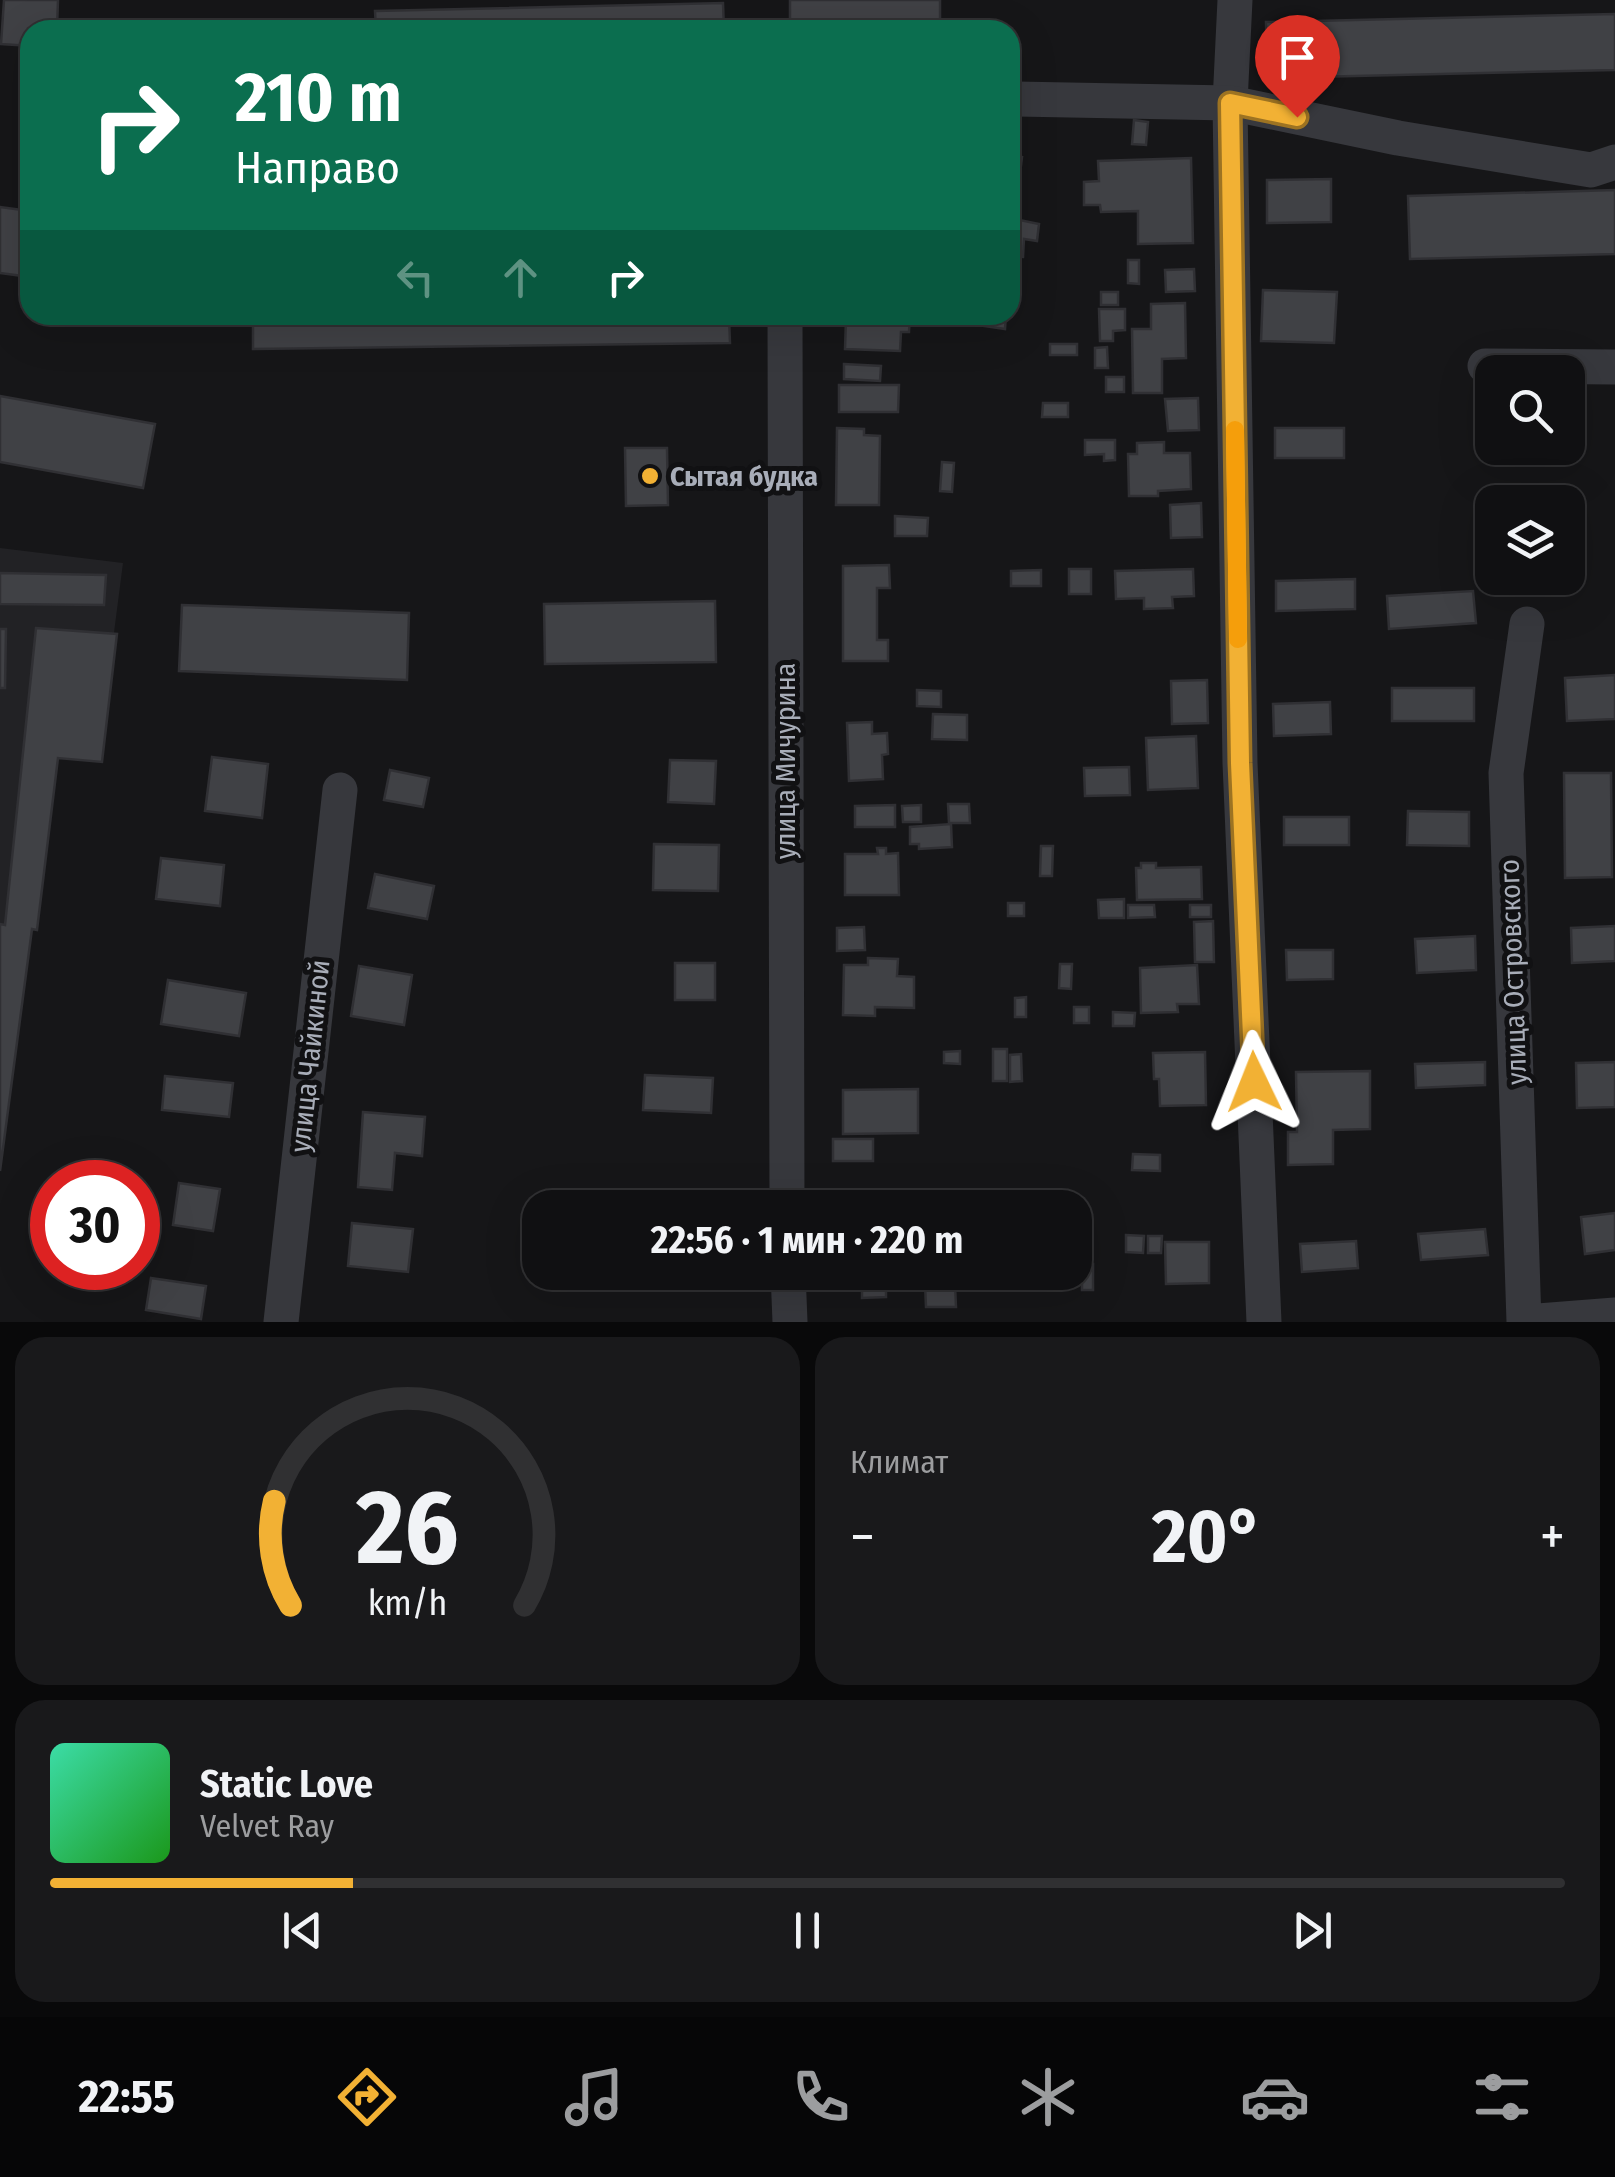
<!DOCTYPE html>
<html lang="ru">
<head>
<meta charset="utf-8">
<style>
	body { margin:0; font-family:"Fira Sans Condensed",sans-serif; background:#19191b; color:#f1f3f6; height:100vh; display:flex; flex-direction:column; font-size:38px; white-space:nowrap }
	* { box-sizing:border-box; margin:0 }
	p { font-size:32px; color:#9c9d9f }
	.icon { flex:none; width:55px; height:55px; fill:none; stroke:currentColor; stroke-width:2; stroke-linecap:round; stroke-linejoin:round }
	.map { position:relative; height:1322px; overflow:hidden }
	.side { display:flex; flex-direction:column; gap:15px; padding:15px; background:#09090a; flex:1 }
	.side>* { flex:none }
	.banner { position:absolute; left:20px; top:20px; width:1000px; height:305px; border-radius:30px; box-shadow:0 10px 40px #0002,0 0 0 2px #303032; background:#0b6e4f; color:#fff; overflow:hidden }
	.fabs { position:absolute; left:1475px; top:355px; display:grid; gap:20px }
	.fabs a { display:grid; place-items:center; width:110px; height:110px; border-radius:20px; background:#101012; box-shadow:0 10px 40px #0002,0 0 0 2px #303032; font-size:50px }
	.speed { position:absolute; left:30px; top:1160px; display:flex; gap:20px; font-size:50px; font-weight:700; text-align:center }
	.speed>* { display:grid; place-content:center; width:130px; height:130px; border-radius:50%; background:#101012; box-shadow:0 10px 40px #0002,0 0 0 2px #303032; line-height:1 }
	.speed .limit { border:15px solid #d22; background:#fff; color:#111 }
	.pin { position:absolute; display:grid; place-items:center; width:85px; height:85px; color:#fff; margin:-102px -42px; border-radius:50% 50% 50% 0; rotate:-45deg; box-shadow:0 0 10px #0007 }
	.pin .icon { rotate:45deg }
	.me { position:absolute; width:110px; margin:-55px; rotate:358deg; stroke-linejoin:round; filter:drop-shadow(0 0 8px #0008) }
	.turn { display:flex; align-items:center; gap:35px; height:210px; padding:0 50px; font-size:45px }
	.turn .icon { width:130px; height:130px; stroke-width:2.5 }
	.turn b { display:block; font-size:70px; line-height:85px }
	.lanes { display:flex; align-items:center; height:95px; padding:0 50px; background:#0003; justify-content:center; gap:50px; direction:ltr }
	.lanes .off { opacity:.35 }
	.big { font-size:75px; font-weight:700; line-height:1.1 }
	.side .tile { flex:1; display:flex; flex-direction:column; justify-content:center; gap:15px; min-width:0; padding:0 35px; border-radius:30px; background:#19191b }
	.side .dial { align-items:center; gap:0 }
	.dial svg { height:260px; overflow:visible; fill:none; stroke:#303032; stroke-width:7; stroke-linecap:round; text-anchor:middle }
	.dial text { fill:#f1f3f6; stroke:none }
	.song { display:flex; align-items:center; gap:30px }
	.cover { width:120px; height:120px; border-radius:15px; background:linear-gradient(135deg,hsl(160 70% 55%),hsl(120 70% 35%)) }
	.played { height:10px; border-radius:5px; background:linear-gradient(90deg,#f2b134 20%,#303032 20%) }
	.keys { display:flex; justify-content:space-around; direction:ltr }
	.heat { display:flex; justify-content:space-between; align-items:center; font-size:55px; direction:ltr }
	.side .tiles { flex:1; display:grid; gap:15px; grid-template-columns:1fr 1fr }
	.tile:last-child { grid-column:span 2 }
	.trip { position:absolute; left:522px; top:1190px; width:570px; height:100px; border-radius:30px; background:#101012; box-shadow:0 10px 40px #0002,0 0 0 2px #303032; font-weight:700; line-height:100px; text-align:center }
	.tab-bar { display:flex; height:160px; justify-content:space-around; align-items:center; background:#060607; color:#9c9d9f }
	.tab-bar .icon { width:70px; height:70px }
	.tab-bar .current { color:#f2b134 }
	.tab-bar b { font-size:45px; color:#f1f3f6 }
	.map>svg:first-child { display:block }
</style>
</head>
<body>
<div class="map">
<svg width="1615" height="1322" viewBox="0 0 1615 1322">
	<rect width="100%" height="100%" fill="#161618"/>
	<!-- built -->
	<polygon fill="#222225" points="0,548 123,563 101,733 55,731 0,1159"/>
	<!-- building -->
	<g fill="#404145" stroke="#303034" stroke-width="2.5">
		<polygon points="4,0 58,0 57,30 30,30 30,46 1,44"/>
		<rect x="790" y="0" width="150" height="30"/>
		<polygon points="723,3 724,30 376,30 375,11"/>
		<polygon points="1615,14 1615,70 1267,78 1266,22"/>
		<polygon points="1134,120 1148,122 1146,145 1132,144"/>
		<polygon points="1010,155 1022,157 1018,190 1010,189"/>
		<polygon points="1191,158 1193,243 1138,244 1138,211 1101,212 1100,205 1084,205 1084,182 1099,181 1098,161"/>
		<polygon points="1331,179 1331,222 1267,223 1267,180"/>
		<polygon points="1615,190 1615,254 1410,259 1408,196"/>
		<polygon points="0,207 30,211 30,277 0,273"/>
		<polygon points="1010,218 1039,224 1037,241 1024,239 1023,257 1010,256"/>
		<polygon points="1128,260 1139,260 1139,284 1128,283"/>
		<polygon points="1194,269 1195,291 1166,292 1165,270"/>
		<polygon points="1263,290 1337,292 1334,343 1261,341"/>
		<rect x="1101" y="292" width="17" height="13"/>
		<polygon points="1185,303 1186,358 1162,359 1162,393 1133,393 1132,329 1151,329 1151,304"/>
		<polygon points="1099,309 1125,309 1125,330 1113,331 1113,341 1100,341"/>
		<polygon points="253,315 729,315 730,343 253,349"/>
		<polygon points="861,315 910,315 909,332 901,332 900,351 845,349 846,319 861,320"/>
		<polygon points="985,315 1006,315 1005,329 984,326"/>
		<rect x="1050" y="344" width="27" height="11"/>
		<polygon points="1107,347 1108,368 1095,368 1095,348"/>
		<polygon points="844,364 881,366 880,381 844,379"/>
		<rect x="1106" y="377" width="18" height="15"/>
		<polygon points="839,385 899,385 898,412 839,412"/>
		<polygon points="0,396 155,424 143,488 0,462"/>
		<polygon points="1198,398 1199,430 1168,431 1165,399"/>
		<polygon points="1043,403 1068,403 1068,417 1042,417"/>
		<polygon points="837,428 864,429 864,435 880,436 879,505 836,505"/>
		<rect x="1275" y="428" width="69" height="30"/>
		<polygon points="1085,440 1115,440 1115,460 1104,461 1104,454 1085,455"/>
		<polygon points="1164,442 1164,453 1190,453 1191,489 1158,491 1158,496 1129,496 1128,454 1137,454 1137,443"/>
		<polygon points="625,448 667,448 668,505 626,506"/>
		<polygon points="942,462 954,463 952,492 940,491"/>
		<polygon points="1201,503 1202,537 1171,538 1170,505"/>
		<polygon points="895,516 928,518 927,536 895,536"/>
		<polygon points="889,565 890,588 877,588 877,640 888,640 888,661 843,661 843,566"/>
		<rect x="1069" y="569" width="22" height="25"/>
		<polygon points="1193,569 1194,596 1172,597 1173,608 1144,609 1144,598 1116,599 1115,571"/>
		<polygon points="1041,570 1041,586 1011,586 1011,571"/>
		<polygon points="0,573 106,575 104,605 0,604"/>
		<polygon points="1355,579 1355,609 1276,611 1276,581"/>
		<polygon points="1473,591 1476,623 1389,629 1387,596"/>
		<polygon points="715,601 716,662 545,664 544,604"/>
		<polygon points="182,605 409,613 407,680 179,671"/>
		<polygon points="36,628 117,634 102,762 58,758 37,930 32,929 0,1171 0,924 5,925"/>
		<polygon points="0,629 6,629 5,688 0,688"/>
		<polygon points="1615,675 1615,719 1567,721 1565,678"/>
		<polygon points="1207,680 1208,723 1172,724 1171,681"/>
		<rect x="1392" y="688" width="82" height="33"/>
		<polygon points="917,690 941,691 941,707 917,706"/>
		<polygon points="1330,702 1331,734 1274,736 1273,704"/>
		<polygon points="933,714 967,715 967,740 932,739"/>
		<polygon points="872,722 872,734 887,733 888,754 882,755 883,779 849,781 847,723"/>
		<polygon points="1196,736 1198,788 1148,790 1146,738"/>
		<polygon points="212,757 268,764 262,818 205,811"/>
		<polygon points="670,760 716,761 714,804 668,802"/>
		<polygon points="1129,767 1130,795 1085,796 1084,768"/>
		<polygon points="390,770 429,778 423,807 384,800"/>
		<polygon points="1564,773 1611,773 1612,877 1565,878"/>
		<polygon points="948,804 969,804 970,823 949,823"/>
		<polygon points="895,805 895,827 855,827 855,806"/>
		<polygon points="921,805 921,822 903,822 902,806"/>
		<polygon points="1408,811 1469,812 1469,846 1407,845"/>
		<rect x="1284" y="817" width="65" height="28"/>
		<polygon points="951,824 952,847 919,849 919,844 910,844 910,827"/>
		<polygon points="654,844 719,845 718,891 653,890"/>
		<polygon points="1041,846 1053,846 1052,876 1040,876"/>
		<polygon points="877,848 886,848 886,854 898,853 899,895 845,895 845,854 878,854"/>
		<polygon points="161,858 224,865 220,906 156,899"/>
		<polygon points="1141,863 1156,863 1156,868 1201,867 1202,899 1137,900 1136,868 1141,868"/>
		<polygon points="375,874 434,886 427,919 368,908"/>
		<polygon points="1124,899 1124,918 1099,918 1098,900"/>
		<rect x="1008" y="903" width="16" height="13"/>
		<polygon points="1128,905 1154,905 1155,917 1128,918"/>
		<rect x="1190" y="905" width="21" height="12"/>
		<polygon points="1213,921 1214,962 1195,962 1194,922"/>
		<polygon points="1615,926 1615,961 1572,963 1571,928"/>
		<polygon points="864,927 865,950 837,951 837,928"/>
		<polygon points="1475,936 1476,970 1417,973 1415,939"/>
		<polygon points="1286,950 1333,950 1333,979 1287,980"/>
		<polygon points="868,958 898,959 897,976 914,977 914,1008 875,1007 875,1016 843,1015 844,965 868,965"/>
		<rect x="675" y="963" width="40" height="37"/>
		<polygon points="1060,964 1072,964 1071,989 1059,988"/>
		<polygon points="1197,965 1199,1004 1177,1004 1178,1012 1141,1013 1140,968"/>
		<polygon points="359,966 412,975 404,1025 351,1016"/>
		<polygon points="168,980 246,993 239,1036 161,1024"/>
		<polygon points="1026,997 1026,1017 1015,1017 1015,998"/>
		<rect x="1074" y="1007" width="15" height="16"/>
		<polygon points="1113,1012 1135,1013 1134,1026 1113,1026"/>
		<rect x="993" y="1049" width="14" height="32"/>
		<polygon points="960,1051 960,1064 944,1063 944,1052"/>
		<polygon points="1205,1052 1206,1105 1160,1106 1159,1079 1154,1079 1153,1053"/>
		<polygon points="1021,1054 1022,1081 1010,1082 1010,1055"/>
		<polygon points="1485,1062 1485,1085 1416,1088 1415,1064"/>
		<polygon points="1615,1062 1615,1107 1577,1108 1576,1063"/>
		<polygon points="1370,1071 1370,1129 1333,1130 1333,1164 1288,1165 1288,1132 1297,1132 1296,1072"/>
		<polygon points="645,1075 713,1078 711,1113 643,1110"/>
		<polygon points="165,1076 233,1083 229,1117 162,1110"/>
		<polygon points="918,1089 918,1133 843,1134 843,1090"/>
		<polygon points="363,1112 425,1117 422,1156 395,1153 392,1190 358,1187"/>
		<rect x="833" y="1139" width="40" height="22"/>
		<polygon points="1133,1154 1160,1155 1160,1171 1132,1170"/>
		<polygon points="179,1183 220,1189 213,1231 173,1225"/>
		<polygon points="1615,1213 1615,1250 1585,1254 1581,1217"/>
		<polygon points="352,1223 413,1229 408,1272 348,1266"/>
		<polygon points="1485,1229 1488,1255 1421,1260 1418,1234"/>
		<polygon points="1126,1235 1144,1236 1143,1253 1126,1252"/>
		<polygon points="1148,1236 1162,1236 1161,1253 1148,1253"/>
		<polygon points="1356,1241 1358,1268 1302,1272 1300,1244"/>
		<polygon points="1165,1242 1209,1242 1209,1283 1166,1284"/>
		<rect x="1082" y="1264" width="11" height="26"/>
		<polygon points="644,1272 713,1272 713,1274 644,1276"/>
		<polygon points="843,1272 899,1272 899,1283 886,1284 886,1297 862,1298 862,1285 843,1285"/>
		<polygon points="151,1278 206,1286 201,1319 146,1310"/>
		<polygon points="955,1283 956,1307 926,1307 925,1284"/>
	</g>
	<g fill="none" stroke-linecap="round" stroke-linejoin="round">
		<!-- minor -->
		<g stroke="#37383d" stroke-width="35">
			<polyline points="1235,0 1230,103 1240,763 1264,1322"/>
			<polyline points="1010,99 1230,103 1398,138 1591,170 1615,162"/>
			<polyline points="785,315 787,1208"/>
			<polyline points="1485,366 1615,367"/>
			<polyline points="1527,624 1506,773 1524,1322 1615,1315"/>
			<polyline points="788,1272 790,1322"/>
			<polyline points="281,1322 340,790"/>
		</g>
	</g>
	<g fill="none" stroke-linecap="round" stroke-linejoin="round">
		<!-- route casing -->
		<g stroke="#9d7322" stroke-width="25">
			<polyline id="route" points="1254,1082 1240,763 1230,103 1297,117"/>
		</g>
		<!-- route -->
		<use href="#route" stroke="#f2b134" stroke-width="18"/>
		<!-- slow -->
		<polyline stroke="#f59e0b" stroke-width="18" points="1235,430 1238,639"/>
	</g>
	<!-- markers -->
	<circle fill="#f2b134" stroke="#111113" stroke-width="4" cx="650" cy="476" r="10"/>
	<g text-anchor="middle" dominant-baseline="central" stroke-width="10" stroke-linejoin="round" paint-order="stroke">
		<!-- poi labels -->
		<g font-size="28" font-weight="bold" fill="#a8adb8" stroke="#111113" text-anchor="start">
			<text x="670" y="476">Сытая будка</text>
		</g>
		<!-- street labels -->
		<g font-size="28" fill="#a8adb8" stroke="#111113">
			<text transform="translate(785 761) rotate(-90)">улица Мичурина</text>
			<text transform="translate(1513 972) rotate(-92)">улица Островского</text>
			<text transform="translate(310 1056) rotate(-84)">улица Чайкиной</text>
		</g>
	</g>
</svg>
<div class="fabs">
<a><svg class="icon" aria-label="search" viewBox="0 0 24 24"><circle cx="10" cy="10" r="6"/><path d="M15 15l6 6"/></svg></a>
<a><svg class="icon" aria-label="layers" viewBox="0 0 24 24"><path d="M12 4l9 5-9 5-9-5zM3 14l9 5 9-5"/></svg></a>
</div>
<div class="speed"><div class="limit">30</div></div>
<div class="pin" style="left:1297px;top:117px;background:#d93025"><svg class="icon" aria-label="arrive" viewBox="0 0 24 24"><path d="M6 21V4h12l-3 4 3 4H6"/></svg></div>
<svg class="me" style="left:1254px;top:1082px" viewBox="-20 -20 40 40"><path d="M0-17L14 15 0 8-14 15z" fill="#f2b134" stroke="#fff" stroke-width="4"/></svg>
<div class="trip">22:56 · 1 мин · 220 m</div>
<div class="banner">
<div class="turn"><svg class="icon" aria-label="right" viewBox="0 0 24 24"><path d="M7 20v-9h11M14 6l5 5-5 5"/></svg><div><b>210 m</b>Направо</div></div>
<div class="lanes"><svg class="icon off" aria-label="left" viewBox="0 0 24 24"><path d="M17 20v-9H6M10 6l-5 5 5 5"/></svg><svg class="icon off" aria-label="ahead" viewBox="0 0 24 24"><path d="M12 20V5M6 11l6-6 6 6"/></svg><svg class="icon" aria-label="right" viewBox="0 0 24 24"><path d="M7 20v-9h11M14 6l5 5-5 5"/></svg></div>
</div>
</div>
<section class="side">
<div class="tiles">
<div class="tile dial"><svg viewBox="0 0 100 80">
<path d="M14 69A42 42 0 1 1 86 69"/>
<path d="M14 69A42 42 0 0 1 9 37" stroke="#f2b134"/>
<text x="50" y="56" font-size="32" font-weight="700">26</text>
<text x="50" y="72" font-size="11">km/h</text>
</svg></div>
<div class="tile"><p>Климат</p>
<div class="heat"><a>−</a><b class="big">20°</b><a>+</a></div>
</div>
<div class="tile">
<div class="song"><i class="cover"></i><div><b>Static Love</b><p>Velvet Ray</p></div></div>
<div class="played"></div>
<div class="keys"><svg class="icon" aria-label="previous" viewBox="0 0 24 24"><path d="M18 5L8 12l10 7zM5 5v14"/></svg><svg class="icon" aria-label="pause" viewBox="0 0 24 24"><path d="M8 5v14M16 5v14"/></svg><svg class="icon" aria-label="next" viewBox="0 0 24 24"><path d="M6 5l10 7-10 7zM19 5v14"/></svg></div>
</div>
</div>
</section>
<nav class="tab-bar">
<b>22:55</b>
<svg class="icon current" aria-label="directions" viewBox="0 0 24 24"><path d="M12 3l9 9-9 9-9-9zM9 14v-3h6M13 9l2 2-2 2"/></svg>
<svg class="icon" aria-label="music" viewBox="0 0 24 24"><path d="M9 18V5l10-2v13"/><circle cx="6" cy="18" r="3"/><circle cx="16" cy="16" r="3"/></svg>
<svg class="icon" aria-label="phone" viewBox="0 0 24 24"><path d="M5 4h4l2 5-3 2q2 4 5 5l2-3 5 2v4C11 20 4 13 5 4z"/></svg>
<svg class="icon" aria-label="climate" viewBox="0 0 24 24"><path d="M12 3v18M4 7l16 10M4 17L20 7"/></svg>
<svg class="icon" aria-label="car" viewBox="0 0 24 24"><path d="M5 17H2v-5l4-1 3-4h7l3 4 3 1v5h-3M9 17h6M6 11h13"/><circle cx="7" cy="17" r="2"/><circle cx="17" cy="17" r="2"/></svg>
<svg class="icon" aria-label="filters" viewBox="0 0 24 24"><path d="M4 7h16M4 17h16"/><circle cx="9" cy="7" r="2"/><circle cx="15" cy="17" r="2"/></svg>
</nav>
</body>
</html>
